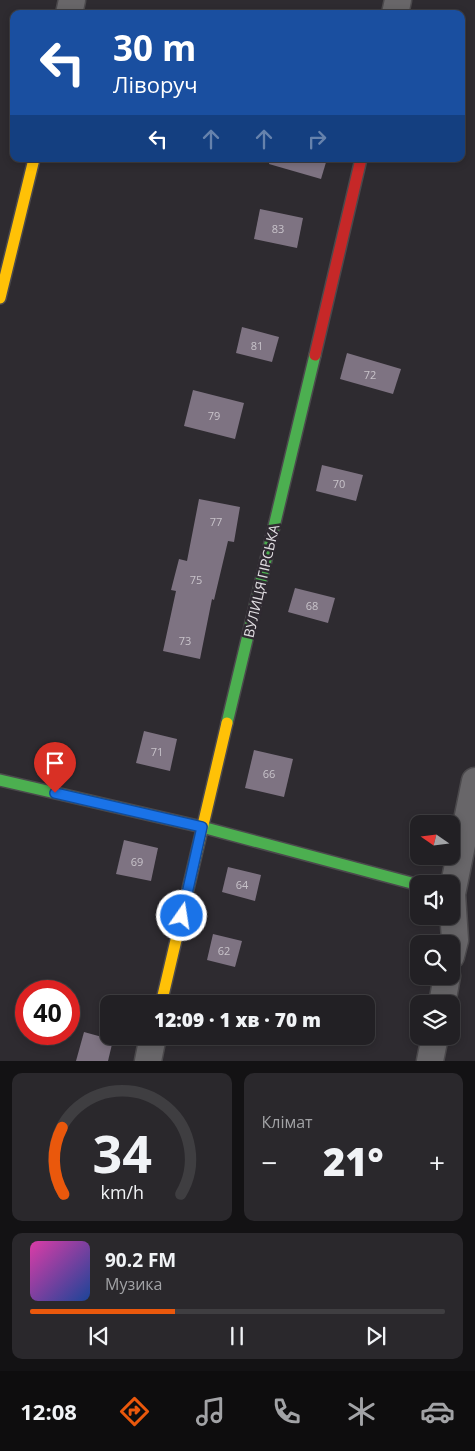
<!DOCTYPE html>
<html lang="uk">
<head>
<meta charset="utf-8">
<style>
	body { margin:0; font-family:"Open Sans",sans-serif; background:#2a282c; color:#f1f3f6; height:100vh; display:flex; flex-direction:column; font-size:19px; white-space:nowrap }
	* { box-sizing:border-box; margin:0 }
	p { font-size:16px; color:#a2a3a6 }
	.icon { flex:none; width:28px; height:28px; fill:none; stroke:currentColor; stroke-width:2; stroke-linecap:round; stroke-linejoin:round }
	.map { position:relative; height:1061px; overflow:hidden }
	.drawer { display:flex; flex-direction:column; gap:12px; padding:12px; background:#131214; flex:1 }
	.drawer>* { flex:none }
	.top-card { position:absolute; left:10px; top:10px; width:455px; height:152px; border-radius:10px; box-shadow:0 2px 8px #0003,0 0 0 1px #3f3e41; background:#1a4fa0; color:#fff; overflow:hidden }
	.needle { width:32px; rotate:284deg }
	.buttons { position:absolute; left:410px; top:815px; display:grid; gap:10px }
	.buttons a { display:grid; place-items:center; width:50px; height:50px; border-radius:10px; background:#222024; box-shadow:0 2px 8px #0003,0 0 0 1px #3f3e41; font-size:25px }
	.speed { position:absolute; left:15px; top:980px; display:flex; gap:10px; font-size:25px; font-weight:700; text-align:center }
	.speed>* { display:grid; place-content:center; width:65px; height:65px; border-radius:50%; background:#222024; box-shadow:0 2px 8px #0003,0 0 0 1px #3f3e41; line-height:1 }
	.speed .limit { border:8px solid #d22; background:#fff; color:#111 }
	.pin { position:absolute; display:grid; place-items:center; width:42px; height:42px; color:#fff; margin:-51px -21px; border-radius:50% 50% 50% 0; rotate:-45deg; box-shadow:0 0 5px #0007 }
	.pin .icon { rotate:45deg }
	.me { position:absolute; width:55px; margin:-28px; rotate:13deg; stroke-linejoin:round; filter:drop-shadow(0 0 4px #0008) }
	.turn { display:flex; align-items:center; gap:18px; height:105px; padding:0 20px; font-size:22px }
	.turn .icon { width:65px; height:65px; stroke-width:2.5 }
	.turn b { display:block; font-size:35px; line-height:42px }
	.lanes { display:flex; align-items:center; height:48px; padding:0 20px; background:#0003; justify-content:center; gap:25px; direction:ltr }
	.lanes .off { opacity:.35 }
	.big { font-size:38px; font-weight:800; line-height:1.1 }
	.drawer .card { flex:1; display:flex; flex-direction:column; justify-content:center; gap:8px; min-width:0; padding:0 18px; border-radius:10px; background:#2a282c }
	.drawer .dial { align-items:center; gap:0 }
	.dial svg { height:130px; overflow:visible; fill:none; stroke:#3f3e41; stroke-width:7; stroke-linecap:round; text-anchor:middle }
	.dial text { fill:#f1f3f6; stroke:none }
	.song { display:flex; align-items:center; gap:15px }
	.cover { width:60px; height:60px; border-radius:8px; background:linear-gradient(135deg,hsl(320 70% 55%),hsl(220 70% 35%)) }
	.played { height:5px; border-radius:2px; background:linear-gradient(90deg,#ea580c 35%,#3f3e41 35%) }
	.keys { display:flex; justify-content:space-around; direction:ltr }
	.heat { display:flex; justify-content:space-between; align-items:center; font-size:28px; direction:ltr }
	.drawer .tiles { flex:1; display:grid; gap:12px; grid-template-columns:1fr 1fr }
	.card:last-child { grid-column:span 2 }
	.trip { position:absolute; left:100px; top:995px; width:275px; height:50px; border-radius:10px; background:#222024; box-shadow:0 2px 8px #0003,0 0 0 1px #3f3e41; font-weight:800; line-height:50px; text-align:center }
	.tabs { display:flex; height:80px; justify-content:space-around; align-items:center; background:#0e0d0e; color:#a2a3a6 }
	.tabs .icon { width:35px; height:35px }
	.tabs .current { color:#ea580c }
	.tabs b { font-size:22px; color:#f1f3f6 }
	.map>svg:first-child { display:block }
</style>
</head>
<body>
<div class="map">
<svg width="475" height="1061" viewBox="0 0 475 1061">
	<rect width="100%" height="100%" fill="#2e2b30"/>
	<!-- building -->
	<g fill="#7e7382">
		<polygon points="270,159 327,159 321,179 269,164"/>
		<polygon points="260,209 303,218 297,248 254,239"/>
		<polygon points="242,327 279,337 272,362 236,353"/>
		<polygon points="347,353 401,369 393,394 340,379"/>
		<polygon points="193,390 244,403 235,439 184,426"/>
		<polygon points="322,465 363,475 356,501 316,491"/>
		<polygon points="199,499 240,507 234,542 228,541 214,600 212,599 200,659 163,651 176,591 171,590 179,559 187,561"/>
		<polygon points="295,588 335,598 328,623 288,612"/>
		<polygon points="144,731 177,739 170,771 136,763"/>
		<polygon points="254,750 293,759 284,797 245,788"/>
		<polygon points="124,840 158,848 151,881 116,874"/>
		<polygon points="228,867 261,875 255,901 222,892"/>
		<polygon points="213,934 242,941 235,967 207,960"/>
		<polygon points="84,1032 113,1040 108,1061 76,1061"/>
	</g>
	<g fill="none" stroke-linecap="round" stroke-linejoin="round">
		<!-- street casing -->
		<g stroke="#4b494c" stroke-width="29">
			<g id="street">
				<polyline points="69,14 72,0"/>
				<polyline points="395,14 398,0"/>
				<polyline points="451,956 455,940 452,894 475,781"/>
				<polyline points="442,1004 447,976"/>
				<polyline points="148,1061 153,1036"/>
				<polyline points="430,1061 435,1036"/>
			</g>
		</g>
		<!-- fast casing -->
		<g stroke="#4b494c" stroke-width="14">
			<g id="fast">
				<polyline points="227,723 315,355"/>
				<polyline points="0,780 202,827 419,885"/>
			</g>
		</g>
		<!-- slow casing -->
		<g stroke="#4b494c" stroke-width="14">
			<g id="slow">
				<polyline points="0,298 34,159"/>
				<polyline points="161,1004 227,723"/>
			</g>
		</g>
		<!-- jam casing -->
		<g stroke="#4b494c" stroke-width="14">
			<polyline id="jam" points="315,355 361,159"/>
		</g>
		<!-- street -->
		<use href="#street" stroke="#686669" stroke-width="26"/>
		<!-- fast -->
		<use href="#fast" stroke="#4caf50" stroke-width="11"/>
		<!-- slow -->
		<use href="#slow" stroke="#ffc107" stroke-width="11"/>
		<!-- jam -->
		<use href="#jam" stroke="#c62828" stroke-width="11"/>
	</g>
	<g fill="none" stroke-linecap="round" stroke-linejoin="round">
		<!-- route casing -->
		<g stroke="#114b97" stroke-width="12">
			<polyline id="route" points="55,793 202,827 182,916"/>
		</g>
		<!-- route -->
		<use href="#route" stroke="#1a73e8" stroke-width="9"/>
	</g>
	<g text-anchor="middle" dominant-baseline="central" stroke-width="5" stroke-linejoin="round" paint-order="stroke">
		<!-- number labels -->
		<g font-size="11" fill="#c8c3ca">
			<text x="278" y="228">83</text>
			<text x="257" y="345">81</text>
			<text x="370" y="374">72</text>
			<text x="214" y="415">79</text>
			<text x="339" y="483">70</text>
			<text x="216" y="521">77</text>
			<text x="196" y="579">75</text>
			<text x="312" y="605">68</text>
			<text x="185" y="640">73</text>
			<text x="157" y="751">71</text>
			<text x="269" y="773">66</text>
			<text x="137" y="861">69</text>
			<text x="242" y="884">64</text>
			<text x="224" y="950">62</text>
		</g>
		<!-- street labels -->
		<g font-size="14" fill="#e1dee2" stroke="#2f2a31">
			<text transform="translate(261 581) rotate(-77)">ВУЛИЦЯ ГІРСЬКА</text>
		</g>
	</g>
</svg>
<div class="buttons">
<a><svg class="needle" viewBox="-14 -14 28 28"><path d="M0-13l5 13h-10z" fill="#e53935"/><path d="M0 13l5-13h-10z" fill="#a2a3a6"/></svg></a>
<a><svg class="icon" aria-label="sound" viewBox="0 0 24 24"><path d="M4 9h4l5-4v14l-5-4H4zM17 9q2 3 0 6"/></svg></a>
<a><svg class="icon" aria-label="search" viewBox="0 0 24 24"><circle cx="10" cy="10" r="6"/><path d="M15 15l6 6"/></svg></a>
<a><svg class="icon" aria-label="layers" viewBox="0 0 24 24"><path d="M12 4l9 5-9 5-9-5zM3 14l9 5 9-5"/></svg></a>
</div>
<div class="speed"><div class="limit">40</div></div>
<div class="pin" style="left:55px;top:793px;background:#d93025"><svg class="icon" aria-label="arrive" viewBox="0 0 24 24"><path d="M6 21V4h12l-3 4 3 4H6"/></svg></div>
<svg class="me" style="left:182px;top:916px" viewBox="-20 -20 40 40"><circle r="17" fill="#1a73e8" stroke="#fff" stroke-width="3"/><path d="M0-11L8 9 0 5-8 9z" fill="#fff"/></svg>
<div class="trip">12:09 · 1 хв · 70 m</div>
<div class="top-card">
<div class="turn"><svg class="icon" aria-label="left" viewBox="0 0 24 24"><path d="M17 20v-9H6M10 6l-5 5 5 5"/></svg><div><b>30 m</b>Ліворуч</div></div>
<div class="lanes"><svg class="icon" aria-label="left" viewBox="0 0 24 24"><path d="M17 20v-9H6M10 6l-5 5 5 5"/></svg><svg class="icon off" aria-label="ahead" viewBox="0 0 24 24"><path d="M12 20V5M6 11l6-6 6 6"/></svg><svg class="icon off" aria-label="ahead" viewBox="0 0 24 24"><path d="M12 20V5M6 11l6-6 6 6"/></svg><svg class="icon off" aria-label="right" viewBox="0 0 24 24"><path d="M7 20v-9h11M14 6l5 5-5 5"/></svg></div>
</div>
</div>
<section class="drawer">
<div class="tiles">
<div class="card dial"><svg viewBox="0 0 100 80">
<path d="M14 69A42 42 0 1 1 86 69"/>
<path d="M14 69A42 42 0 0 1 13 28" stroke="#ea580c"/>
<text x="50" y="56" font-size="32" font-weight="700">34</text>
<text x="50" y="72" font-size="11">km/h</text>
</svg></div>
<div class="card"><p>Клімат</p>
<div class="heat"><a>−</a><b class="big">21°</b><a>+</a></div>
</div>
<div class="card">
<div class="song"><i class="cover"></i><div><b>90.2 FM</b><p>Музика</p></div></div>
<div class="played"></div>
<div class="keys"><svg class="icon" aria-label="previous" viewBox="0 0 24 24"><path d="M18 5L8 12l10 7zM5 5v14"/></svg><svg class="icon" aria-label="pause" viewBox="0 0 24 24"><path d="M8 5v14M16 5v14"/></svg><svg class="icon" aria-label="next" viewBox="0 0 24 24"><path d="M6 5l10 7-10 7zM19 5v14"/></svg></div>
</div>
</div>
</section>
<nav class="tabs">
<b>12:08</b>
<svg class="icon current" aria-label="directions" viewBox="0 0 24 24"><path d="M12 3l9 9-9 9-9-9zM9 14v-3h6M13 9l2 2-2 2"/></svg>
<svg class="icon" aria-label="music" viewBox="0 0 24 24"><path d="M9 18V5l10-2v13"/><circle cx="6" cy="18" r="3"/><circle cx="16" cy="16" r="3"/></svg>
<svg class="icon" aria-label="phone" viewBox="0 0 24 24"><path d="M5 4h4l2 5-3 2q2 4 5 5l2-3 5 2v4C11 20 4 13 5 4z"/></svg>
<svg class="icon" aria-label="climate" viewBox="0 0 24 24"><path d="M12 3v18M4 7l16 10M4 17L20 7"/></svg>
<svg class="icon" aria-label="car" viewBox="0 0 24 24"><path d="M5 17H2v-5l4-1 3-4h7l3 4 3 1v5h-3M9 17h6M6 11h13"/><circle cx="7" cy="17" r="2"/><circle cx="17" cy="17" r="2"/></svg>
</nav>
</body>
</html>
